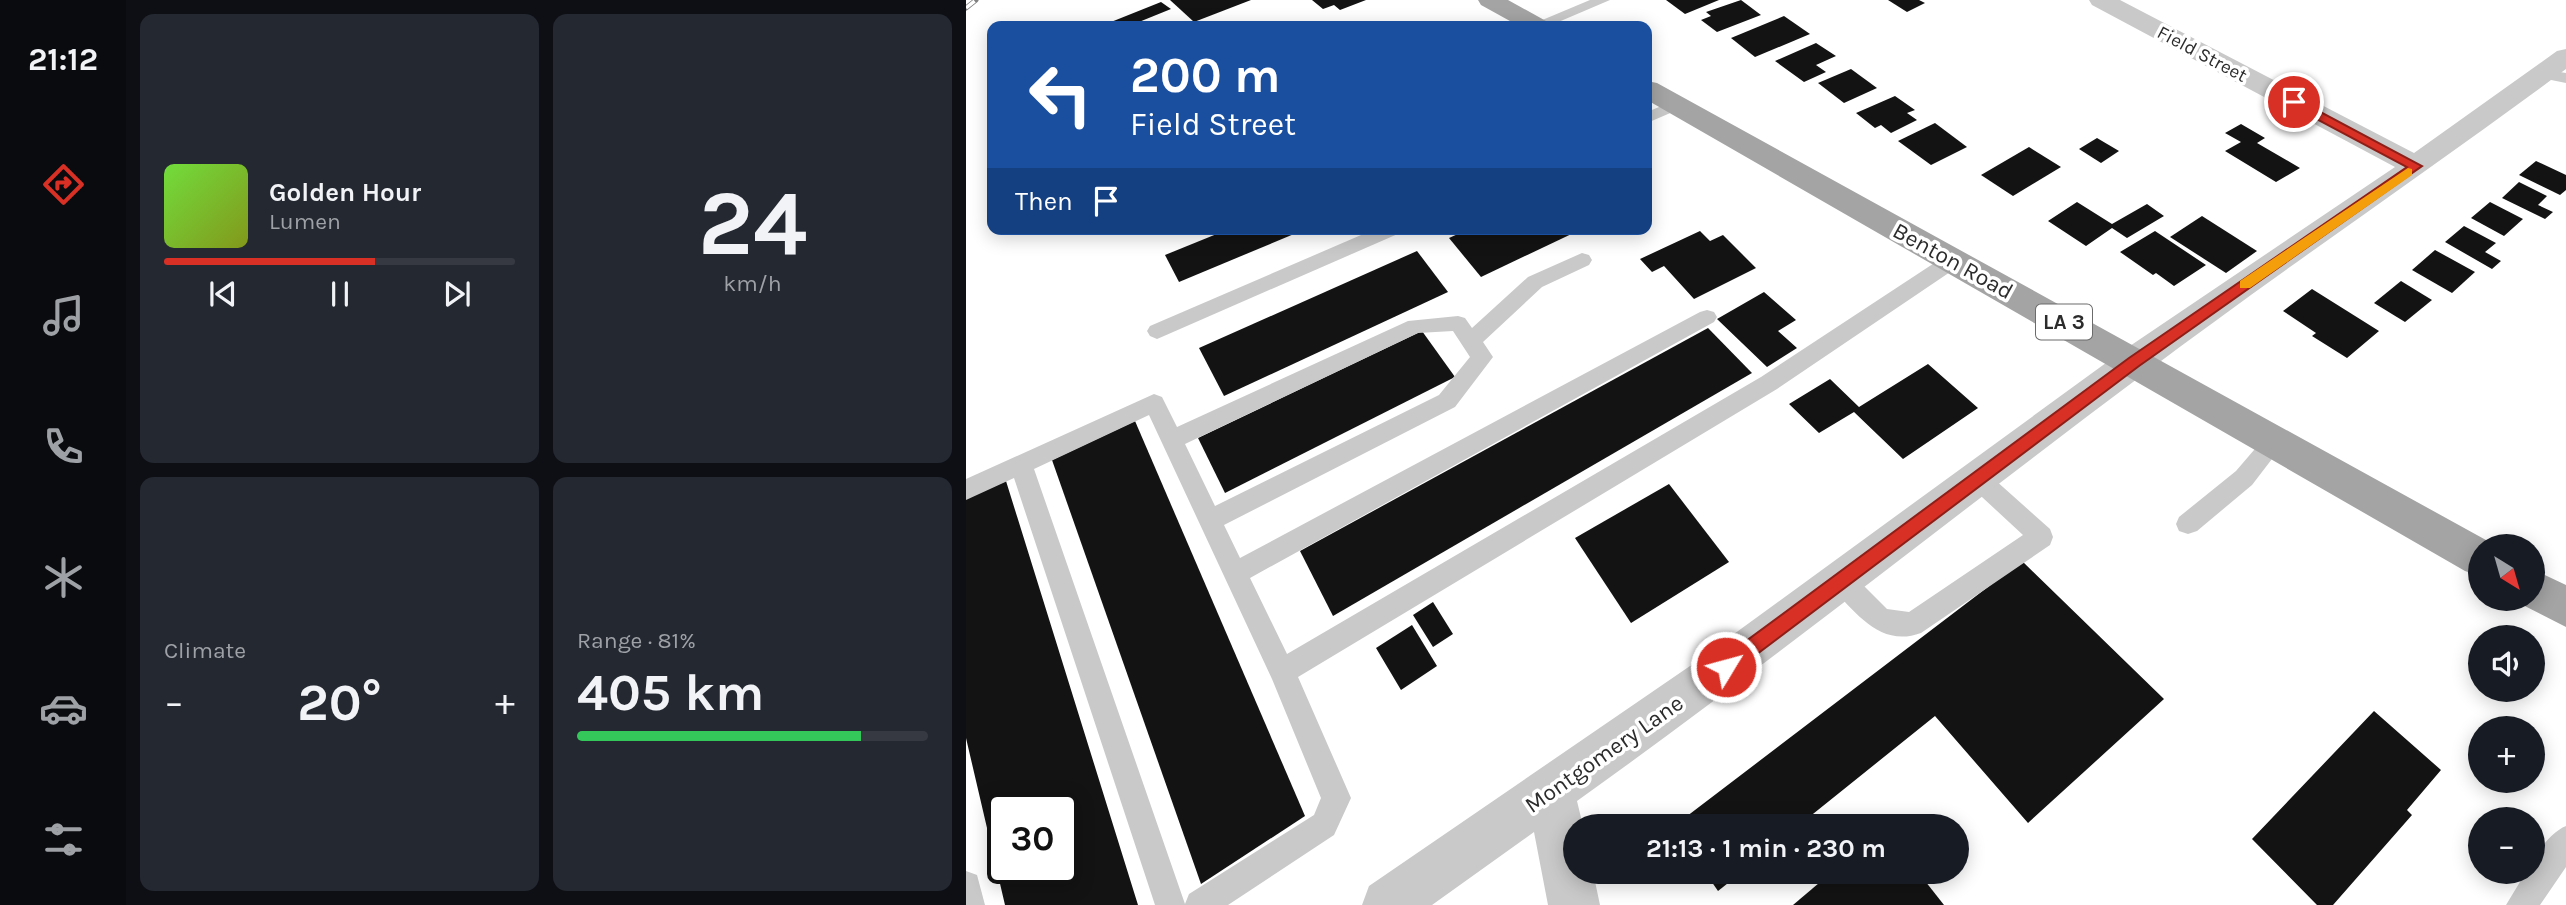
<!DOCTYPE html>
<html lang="en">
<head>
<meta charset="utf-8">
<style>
	body { margin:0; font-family:Karla,sans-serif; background:#242831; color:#f1f3f6; height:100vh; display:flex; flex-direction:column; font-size:26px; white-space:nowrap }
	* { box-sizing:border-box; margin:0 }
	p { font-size:23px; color:#9ea1a6 }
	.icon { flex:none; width:38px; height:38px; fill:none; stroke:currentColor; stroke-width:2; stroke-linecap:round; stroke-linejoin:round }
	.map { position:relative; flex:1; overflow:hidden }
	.details { display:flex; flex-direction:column; gap:14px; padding:14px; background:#0d0f14; width:840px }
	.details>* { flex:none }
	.guide { position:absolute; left:21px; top:21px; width:665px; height:214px; border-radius:14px; box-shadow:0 4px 18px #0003; background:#1a4fa0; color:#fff; overflow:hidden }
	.needle { width:46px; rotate:143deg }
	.buttons { position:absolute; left:1502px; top:534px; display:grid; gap:14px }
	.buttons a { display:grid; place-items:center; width:77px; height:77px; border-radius:50%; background:#171b24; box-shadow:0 4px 18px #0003; font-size:35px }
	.speed { position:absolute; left:21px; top:793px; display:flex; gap:14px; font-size:35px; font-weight:700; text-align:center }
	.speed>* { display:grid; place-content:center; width:91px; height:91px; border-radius:50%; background:#171b24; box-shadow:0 4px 18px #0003; line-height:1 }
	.speed .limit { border:4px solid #111; border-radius:10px; background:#fff; color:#111 }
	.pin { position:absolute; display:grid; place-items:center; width:60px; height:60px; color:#fff; margin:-30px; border:4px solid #fff; border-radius:50%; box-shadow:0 2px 7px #0007 }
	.me { position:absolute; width:77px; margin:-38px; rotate:53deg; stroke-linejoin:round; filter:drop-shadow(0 0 5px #0008) }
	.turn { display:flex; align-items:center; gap:24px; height:147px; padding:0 28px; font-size:32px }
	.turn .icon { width:91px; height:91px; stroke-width:2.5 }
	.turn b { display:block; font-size:49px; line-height:60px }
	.then { display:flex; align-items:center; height:66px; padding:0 28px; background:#0003; gap:14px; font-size:26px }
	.big { font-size:52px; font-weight:700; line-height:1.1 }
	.details .card { flex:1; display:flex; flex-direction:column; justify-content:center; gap:10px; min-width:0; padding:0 24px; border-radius:14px; background:#242831 }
	.details .dial { align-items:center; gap:0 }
	.dial b { font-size:91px; line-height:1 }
	.song { display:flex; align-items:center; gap:21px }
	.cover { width:84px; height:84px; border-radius:10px; background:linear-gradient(135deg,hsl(100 70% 55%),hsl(70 70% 35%)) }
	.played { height:7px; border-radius:4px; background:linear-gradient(90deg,#d93025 60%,#363941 60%) }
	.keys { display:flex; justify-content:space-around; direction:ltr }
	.heat { display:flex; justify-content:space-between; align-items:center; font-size:38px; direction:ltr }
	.charge { height:10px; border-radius:5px; background:linear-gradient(90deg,#34c759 81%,#363941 0) }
	.details .tiles { flex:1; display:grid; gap:14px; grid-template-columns:repeat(2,1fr) }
	.trip { position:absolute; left:597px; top:814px; width:406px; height:70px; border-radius:35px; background:#171b24; box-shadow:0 4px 18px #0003; font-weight:700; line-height:70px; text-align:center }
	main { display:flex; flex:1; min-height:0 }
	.dock { display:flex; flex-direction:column; width:126px; justify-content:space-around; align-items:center; background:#090b0e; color:#9ea1a6 }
	.dock .icon { width:49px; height:49px }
	.dock .active { color:#d93025 }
	.dock b { font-size:32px; color:#f1f3f6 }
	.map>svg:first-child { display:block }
</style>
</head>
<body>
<main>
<nav class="dock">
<b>21:12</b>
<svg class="icon active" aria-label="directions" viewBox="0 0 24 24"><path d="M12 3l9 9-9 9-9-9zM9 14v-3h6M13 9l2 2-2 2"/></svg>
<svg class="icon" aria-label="music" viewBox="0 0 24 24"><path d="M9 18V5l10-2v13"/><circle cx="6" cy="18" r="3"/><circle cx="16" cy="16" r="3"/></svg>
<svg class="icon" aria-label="phone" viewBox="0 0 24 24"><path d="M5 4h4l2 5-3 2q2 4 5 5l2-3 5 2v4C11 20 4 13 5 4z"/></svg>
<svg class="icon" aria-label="climate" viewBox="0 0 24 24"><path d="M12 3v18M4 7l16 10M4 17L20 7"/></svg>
<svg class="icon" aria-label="car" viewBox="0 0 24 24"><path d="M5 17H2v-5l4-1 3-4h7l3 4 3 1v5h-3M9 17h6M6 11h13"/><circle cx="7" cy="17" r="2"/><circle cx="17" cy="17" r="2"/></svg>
<svg class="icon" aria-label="filters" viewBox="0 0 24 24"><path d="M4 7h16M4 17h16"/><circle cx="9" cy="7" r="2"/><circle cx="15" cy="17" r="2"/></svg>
</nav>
<section class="details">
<div class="tiles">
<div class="card">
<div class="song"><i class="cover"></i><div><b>Golden Hour</b><p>Lumen</p></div></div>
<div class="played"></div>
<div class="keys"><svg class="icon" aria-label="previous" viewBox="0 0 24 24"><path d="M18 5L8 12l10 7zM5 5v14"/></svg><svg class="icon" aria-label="pause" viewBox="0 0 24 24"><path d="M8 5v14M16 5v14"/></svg><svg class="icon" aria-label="next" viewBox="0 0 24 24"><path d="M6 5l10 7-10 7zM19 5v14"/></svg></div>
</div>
<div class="card dial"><b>24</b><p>km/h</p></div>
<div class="card"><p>Climate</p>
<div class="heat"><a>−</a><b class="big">20°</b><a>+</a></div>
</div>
<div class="card"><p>Range · 81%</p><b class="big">405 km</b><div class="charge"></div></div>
</div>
</section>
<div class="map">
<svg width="1600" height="905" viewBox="0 0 1600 905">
	<rect width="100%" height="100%" fill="#fff"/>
	<!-- building -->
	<g fill="#131313" fill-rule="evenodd">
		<polygon points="204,0 285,0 228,22"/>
		<polygon points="346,0 400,0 374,10 368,5 357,9"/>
		<polygon points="700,0 753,0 719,14"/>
		<polygon points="775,0 795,15 751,32 735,20 745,16 740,12"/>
		<polygon points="922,0 953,0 959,3 941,12"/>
		<polygon points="195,2 205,9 163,26 135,26"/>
		<polygon points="818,16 844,34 789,57 765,38"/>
		<polygon points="850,43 870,56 850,65 860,72 838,82 809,61"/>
		<polygon points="885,69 911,88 878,103 852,83"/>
		<polygon points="929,96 949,110 941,113 951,120 925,133 915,125 909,128 890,113"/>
		<polygon points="969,123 1001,147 965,165 932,141"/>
		<polygon points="1275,124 1299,138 1291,143 1334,168 1310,182 1259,151 1275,142 1259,133"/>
		<polygon points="1131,138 1153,151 1135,163 1113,149"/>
		<polygon points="1063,147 1095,167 1047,196 1015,175"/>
		<polygon points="1570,161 1600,175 1600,190 1594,195 1553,175"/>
		<polygon points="1553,182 1581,196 1572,205 1587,212 1579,219 1536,198"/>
		<polygon points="1111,202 1146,224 1181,204 1198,216 1161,238 1146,228 1120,246 1082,221"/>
		<polygon points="1524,202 1557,219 1538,236 1505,218"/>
		<polygon points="1236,216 1291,251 1260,273 1204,237"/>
		<polygon points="1498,226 1530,243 1519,252 1535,261 1526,269 1479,242"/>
		<polygon points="263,229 340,229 213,282 199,255"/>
		<polygon points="503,229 616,229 515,277 483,238"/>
		<polygon points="734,231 744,241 757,235 790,268 728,299 698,266 686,272 674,259"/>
		<polygon points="1189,231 1240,265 1208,286 1190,273 1187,275 1154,252"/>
		<polygon points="1469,250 1509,272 1486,293 1446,270"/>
		<polygon points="451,251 482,292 258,396 233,348"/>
		<polygon points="1435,281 1466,300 1439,322 1408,303"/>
		<polygon points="1346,289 1413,331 1381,358 1346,336 1350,333 1317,311"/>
		<polygon points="798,292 830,320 812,331 831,348 801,367 751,319"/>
		<polygon points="742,328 786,373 367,616 334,551"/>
		<polygon points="456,331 489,377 259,493 232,438"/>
		<polygon points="962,364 1012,408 937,459 888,412 853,433 823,404 864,379 893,407"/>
		<polygon points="169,421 339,816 235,884 86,460"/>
		<path d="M40 481 172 905H39L0 738V499ZM37 808H96V868H37Z"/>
		<polygon points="703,484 763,562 665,623 609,538"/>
		<polygon points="1056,561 1198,699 1062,823 969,716 832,826 708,826"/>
		<polygon points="467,602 487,634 467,647 447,615"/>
		<polygon points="446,625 471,666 435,690 410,648"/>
		<polygon points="1408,711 1475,770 1441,810 1446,815 1367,905 1351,905 1286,839"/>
		<polygon points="739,872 776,872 752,891"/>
		<polygon points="866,872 952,872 978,905 827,905"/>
	</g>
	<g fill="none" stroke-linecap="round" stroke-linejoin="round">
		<!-- lane -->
		<g fill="#c9c9c9" fill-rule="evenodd">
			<polygon points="624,0 644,0 583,26 562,26"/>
			<polygon points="1576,69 1600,73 1600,83 1570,77 1568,74 1570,71"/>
			<polygon points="710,100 718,105 716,108 681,123 681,112"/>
			<polygon points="409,229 436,229 434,233 198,336 191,339 184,336 181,331 184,326"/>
			<path d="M616 253 623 255 626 260 623 265 576 287 517 342 527 357 489 407 258 525 274 558 734 312 741 310 748 312 751 317 748 322 284 578 321 654 795 377 979 256H993L996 261 993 266 811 389 332 677 385 798 368 835 262 905H189L48 478 0 500V479L188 394 196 397 211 427 442 321 492 316 499 318 506 328 562 277ZM487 331 504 357 473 395 249 506 219 444 452 333ZM183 415 306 679 355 798 348 815 223 894 219 904 68 469Z"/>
			<polygon points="1308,433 1316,436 1319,442 1286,485 1231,531 1222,534 1213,531 1210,524 1213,517 1270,471 1300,436"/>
			<path d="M1011 468 1019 471 1084 529 1087 537 1084 545 955 633C915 648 890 613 866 588L862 580 866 572 875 569 884 572 921 609 943 612 1057 535 1003 485 999 478 1003 471Z"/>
			<path d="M1600 826V867L1574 905H1540L1560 872H1566C1566 855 1585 832 1600 826Z"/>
			<polygon points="0,871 11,875 19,905 0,905"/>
		</g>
		<!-- street -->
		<path fill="#c9c9c9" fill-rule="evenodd" d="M1123 0H1154L1448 153 1591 51 1600 49V69C1461 172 1317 269 1179 373 989 515 804 663 611 801L617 826H609V872H627L634 905H582L568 832 466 905H396L403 886 724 666 1155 352 1429 167 1126 5Z"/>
		<!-- primary -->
		<g fill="#a4a4a4" fill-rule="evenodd">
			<polygon points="512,0 542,0 580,21 584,26 553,26 515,5"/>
			<polygon points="681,81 691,83 1529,545 1514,546 1514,576 1499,571 681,100"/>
			<polygon points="1566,569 1600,585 1600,627 1551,602 1549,598 1566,598"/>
		</g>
		<!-- rail casing -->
		<g stroke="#818181" stroke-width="5">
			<polyline id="rail" points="0,8 10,0"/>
		</g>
		<!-- rail -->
		<use href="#rail" stroke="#fff" stroke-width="3.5" stroke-dasharray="11" stroke-linecap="butt"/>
	</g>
	<!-- route -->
	<polygon fill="#d93025" stroke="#8d1f18" stroke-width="2" points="1324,100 1332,100 1456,166 1173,366 766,673 760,676 753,673 750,667 753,661 1163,358 1441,167 1324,105"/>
	<!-- slow -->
	<polygon fill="#f59e0b" points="1442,168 1446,169 1446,175 1284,288 1274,288 1274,281"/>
	<g text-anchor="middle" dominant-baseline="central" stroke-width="7" stroke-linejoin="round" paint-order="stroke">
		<!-- far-street labels -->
		<g font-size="19" fill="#2c2c2c" stroke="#fff">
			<text transform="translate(1236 54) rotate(28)">Field Street</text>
		</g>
		<!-- shield labels -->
		<rect fill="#fff" stroke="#6b6b6b" stroke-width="2" x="1070" y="304.5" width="56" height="35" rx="5"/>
		<g font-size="21" font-weight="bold" fill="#2c2c2c">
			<text x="1098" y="322">LA 3</text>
		</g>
		<!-- street labels -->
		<g font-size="23" fill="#2c2c2c" stroke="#fff">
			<text transform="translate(987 261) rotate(29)">Benton Road</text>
			<text transform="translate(638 754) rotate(-35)">Montgomery Lane</text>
		</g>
	</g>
</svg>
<div class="buttons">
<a><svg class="needle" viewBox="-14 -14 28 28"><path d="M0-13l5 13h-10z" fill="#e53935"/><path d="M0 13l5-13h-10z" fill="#9ea1a6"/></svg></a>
<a><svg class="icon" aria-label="sound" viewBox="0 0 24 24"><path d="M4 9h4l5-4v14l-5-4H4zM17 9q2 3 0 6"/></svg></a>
<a>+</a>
<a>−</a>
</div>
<div class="speed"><div class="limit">30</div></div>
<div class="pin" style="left:1328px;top:102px;background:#d93025"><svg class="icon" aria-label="arrive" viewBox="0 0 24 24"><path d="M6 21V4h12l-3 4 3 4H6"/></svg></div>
<svg class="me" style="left:760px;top:667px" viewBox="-20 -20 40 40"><circle r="17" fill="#d93025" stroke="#fff" stroke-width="3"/><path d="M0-11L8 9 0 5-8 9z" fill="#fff"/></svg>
<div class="trip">21:13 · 1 min · 230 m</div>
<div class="guide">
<div class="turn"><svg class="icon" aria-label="left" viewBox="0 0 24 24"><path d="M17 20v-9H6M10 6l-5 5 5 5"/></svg><div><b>200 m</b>Field Street</div></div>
<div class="then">Then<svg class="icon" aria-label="arrive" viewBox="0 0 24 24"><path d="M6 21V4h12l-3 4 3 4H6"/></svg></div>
</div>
</div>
</main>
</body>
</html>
